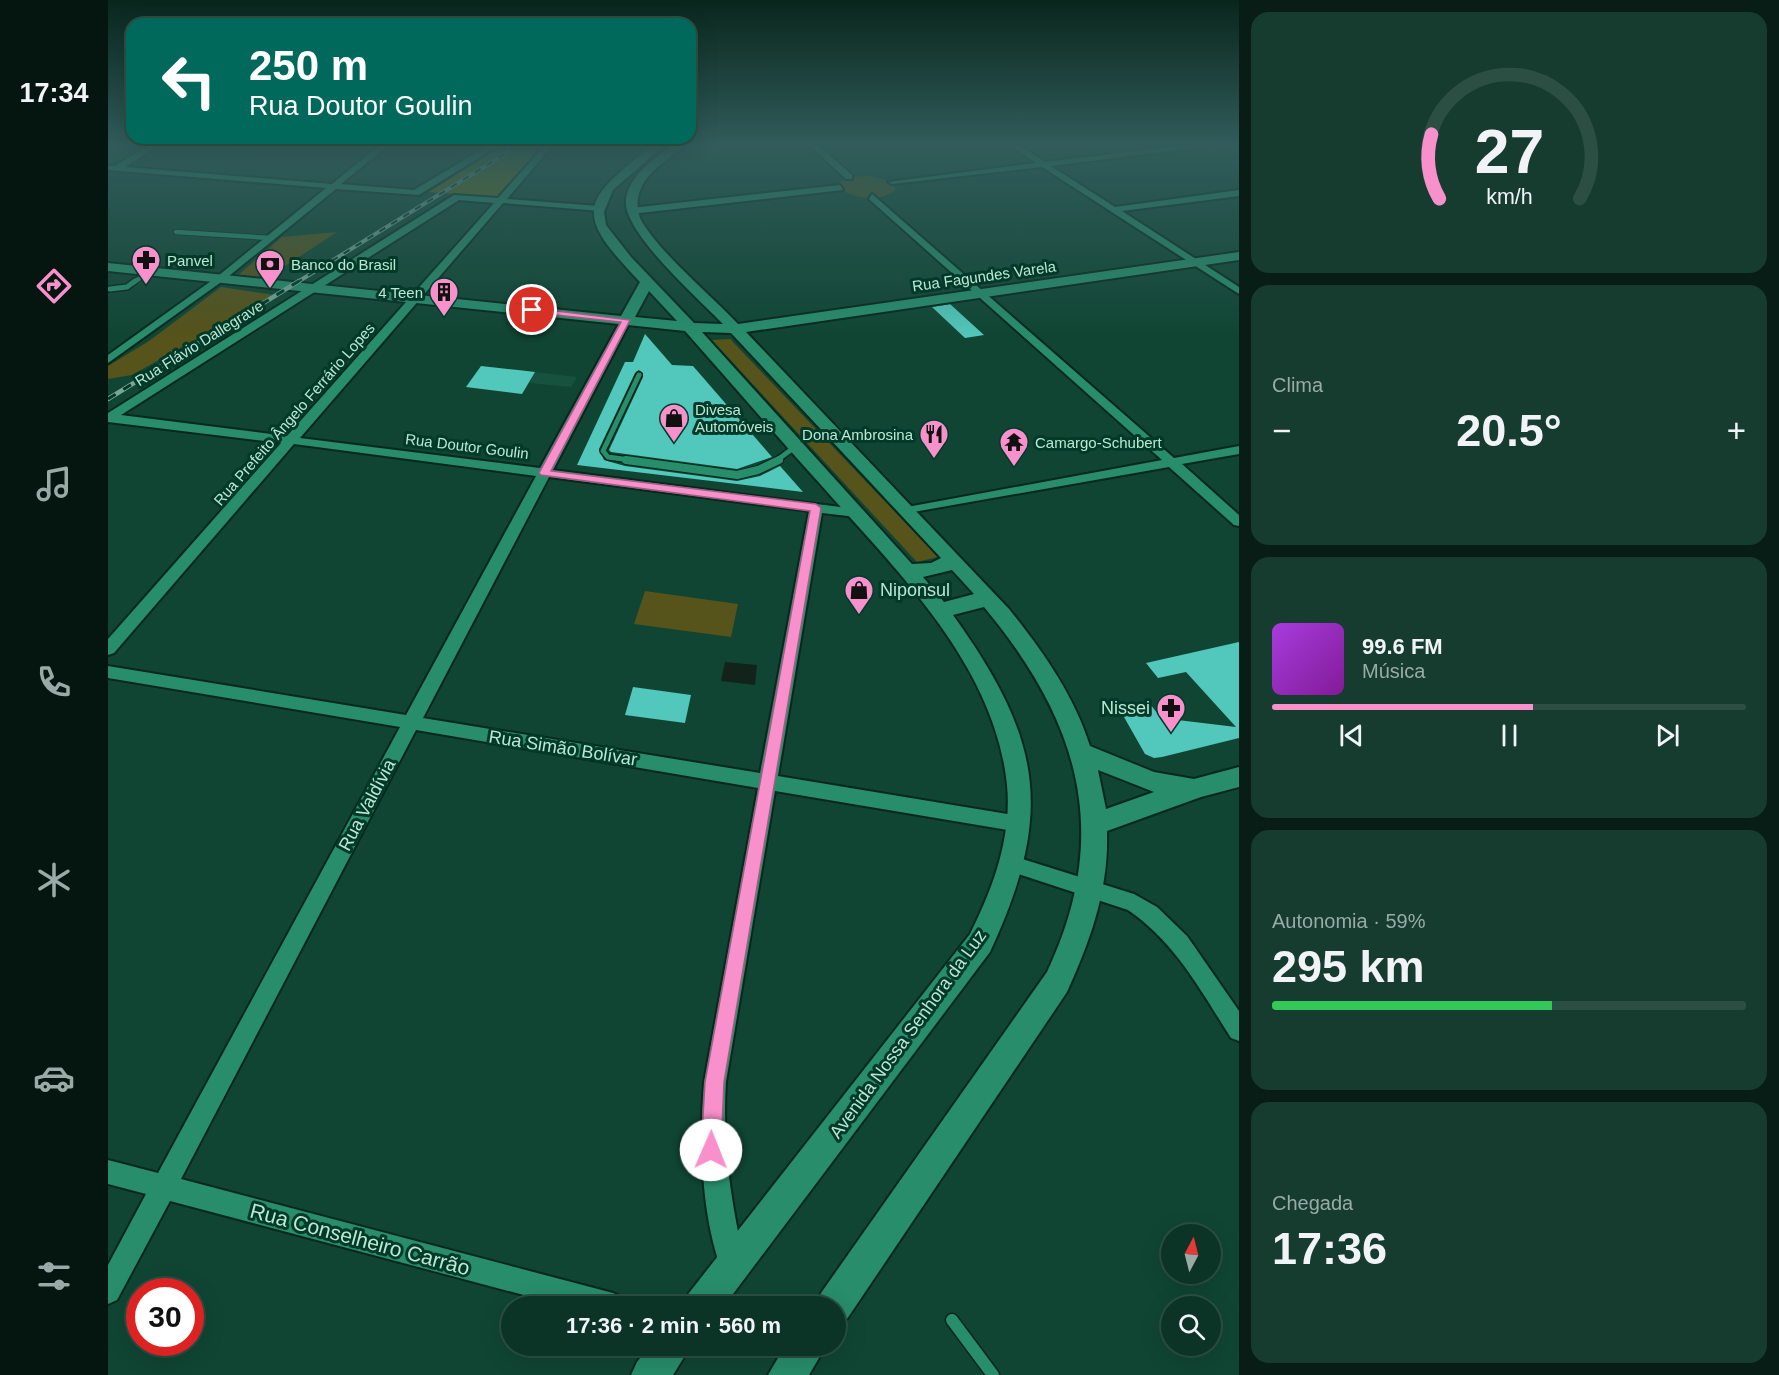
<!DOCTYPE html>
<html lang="pt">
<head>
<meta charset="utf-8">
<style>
	body { margin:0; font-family:Helvetica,sans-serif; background:#153c2e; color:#f1f3f6; height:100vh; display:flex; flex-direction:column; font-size:22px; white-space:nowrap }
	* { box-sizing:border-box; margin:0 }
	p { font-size:20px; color:#9aaaa7 }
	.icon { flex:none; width:33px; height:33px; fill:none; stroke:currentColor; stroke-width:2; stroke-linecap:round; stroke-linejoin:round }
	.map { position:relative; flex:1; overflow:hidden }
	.drawer { display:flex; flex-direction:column; gap:12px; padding:12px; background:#071d15; width:540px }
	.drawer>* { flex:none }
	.top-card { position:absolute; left:18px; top:18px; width:570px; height:126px; border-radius:18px; box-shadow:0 6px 24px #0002,0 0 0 2px #2c4f43; background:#00695c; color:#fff; overflow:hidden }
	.needle { width:39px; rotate:7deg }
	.fabs { position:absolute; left:1053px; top:1224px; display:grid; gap:12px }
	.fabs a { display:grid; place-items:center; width:60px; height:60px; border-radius:50%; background:#0c3426; box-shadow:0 6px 24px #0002,0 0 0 2px #2c4f43; font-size:30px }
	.speed { position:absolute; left:18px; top:1278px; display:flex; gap:12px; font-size:30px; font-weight:700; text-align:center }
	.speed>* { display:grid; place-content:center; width:78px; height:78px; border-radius:50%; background:#0c3426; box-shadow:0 6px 24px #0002,0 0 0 2px #2c4f43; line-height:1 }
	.speed .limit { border:9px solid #d22; background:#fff; color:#111 }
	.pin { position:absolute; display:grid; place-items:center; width:51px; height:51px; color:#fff; margin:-26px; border:3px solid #fff; border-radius:50%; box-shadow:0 2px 6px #0007 }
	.me { position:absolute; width:66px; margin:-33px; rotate:1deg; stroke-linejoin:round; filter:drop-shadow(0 0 4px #0008) }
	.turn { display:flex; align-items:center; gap:21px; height:126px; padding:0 24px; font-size:27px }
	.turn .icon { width:78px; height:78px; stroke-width:2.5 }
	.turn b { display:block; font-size:42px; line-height:51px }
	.big { font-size:45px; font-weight:700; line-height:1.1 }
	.drawer .widget { flex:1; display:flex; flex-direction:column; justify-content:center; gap:9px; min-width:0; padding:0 21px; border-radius:18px; background:#153c2e }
	.drawer .dial { align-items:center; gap:0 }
	.dial svg { height:156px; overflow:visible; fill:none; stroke:#2c4f43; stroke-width:7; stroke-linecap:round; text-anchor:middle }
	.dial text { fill:#f1f3f6; stroke:none }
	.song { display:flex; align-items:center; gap:18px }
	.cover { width:72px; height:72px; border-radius:9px; background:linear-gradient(135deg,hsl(280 70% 55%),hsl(290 70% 35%)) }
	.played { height:6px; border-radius:3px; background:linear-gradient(90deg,#f890cb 55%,#2c4f43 55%) }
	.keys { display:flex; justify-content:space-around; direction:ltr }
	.heat { display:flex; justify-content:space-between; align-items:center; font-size:33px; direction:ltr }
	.charge { height:9px; border-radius:4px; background:linear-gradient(90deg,#34c759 59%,#2c4f43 0) }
	.trip { position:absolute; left:393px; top:1296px; width:345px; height:60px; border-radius:30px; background:#0c3426; box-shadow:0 6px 24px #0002,0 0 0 2px #2c4f43; font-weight:700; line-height:60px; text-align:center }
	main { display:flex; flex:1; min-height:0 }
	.dock { display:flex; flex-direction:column; width:108px; justify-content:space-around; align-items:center; background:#05150f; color:#9aaaa7 }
	.dock .icon { width:42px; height:42px }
	.dock .selected { color:#f890cb }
	.dock b { font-size:27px; color:#f1f3f6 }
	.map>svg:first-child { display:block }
</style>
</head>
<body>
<main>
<nav class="dock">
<b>17:34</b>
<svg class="icon selected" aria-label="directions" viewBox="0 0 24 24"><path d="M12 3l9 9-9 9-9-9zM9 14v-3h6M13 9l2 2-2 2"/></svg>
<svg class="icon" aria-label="music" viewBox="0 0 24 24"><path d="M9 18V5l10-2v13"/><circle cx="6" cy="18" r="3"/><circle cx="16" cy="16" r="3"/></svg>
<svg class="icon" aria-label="phone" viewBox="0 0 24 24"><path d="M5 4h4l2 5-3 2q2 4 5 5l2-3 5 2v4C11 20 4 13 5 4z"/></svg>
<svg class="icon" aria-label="climate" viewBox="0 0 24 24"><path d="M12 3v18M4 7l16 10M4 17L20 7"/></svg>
<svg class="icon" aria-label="car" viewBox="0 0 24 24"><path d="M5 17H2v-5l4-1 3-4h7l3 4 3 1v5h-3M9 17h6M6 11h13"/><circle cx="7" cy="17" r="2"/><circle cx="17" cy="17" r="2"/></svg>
<svg class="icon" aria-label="filters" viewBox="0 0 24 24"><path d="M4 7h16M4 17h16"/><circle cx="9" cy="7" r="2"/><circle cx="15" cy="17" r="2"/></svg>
</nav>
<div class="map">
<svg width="1131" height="1375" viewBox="0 0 1131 1375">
	<rect width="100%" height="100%" fill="#104533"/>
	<!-- built -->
	<polygon fill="#16523e" points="373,366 469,377 463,387 421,383 414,394 358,387"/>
	<!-- green -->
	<g fill="#56531b">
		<path d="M761 176 778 180 788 189C775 203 745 199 732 188V182L741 177Z"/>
		<polygon points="229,232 156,280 129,276 174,237"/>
		<polygon points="113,287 167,295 24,375 0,379 0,366 41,341"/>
		<polygon points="623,339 624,341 830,557 809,562 604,340"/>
		<polygon points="537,591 630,604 623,637 526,624"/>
	</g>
	<!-- forest -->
	<polygon fill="#736d0a" points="397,144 437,144 388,197 321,192"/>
	<!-- water -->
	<polygon fill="#12231c" points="617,662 649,665 647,685 613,681"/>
	<!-- building -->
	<g fill="#52c7bb">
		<polygon points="842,304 876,335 857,338 824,307"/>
		<polygon points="537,334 564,365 585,366 664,457 629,469 503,452 501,450 535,377 535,373 531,370 527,373 491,449 496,460 517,466 629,481 652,476 672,466 695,492 469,465 517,362 525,362"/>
		<polygon points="373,366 410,370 427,372 414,394 358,387"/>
		<polygon points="1131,642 1131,738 1054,757 1046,758 1037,754 1012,710 1042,704 1053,718 1128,727 1078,672 1050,678 1038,663"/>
		<polygon points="525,687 583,695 577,723 517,715"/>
	</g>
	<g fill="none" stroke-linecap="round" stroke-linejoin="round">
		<!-- lane-far3 casing -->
		<g stroke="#09281d" stroke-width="6">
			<g id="lane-far3">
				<polyline points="127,148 133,144"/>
				<polyline points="68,232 163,238"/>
				<polyline points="25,283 42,271"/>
			</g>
		</g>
		<!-- lane-far2 casing -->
		<g stroke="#09281d" stroke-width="8">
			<g id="lane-far2">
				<polyline points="2,289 19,287 27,281"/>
				<polyline points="529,461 500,457 495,451 531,375"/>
				<polyline points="668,461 688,446"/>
			</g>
		</g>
		<!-- lane-far1 casing -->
		<g stroke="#09281d" stroke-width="10">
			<polyline id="lane-far1" points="518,460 629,475 650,470 671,460"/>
		</g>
		<!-- lane casing -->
		<g stroke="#09281d" stroke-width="15">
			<polyline id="lane" points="844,1320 885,1375"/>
		</g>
		<!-- street casing -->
		<g stroke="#09281d" stroke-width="4">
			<g id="street">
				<polygon points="43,144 53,144 17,167 224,184 273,144 282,144 233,184 306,190 383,144 393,144 311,195 228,189 116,280 0,363 0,355 110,276 218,188 0,170 0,166 7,166"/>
				<path d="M438 144H446L399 199 490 206 493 207V211L395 203 192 438 432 468 513 320 522 318 523 320 445 470 748 509 755 513 748 517 714 513 670 776 911 816 918 818 920 824 918 830 911 832 667 791 618 1082C614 1145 623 1203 637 1264L633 1273 624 1277 615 1273C593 1219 591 1139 596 1082L650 788 308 730 73 1179 505 1293 514 1297 518 1306H457L62 1201 9 1300 0 1304V1265L38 1194 0 1184V1160L50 1173 292 727 0 678V666L298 715 428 476 186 444 6 653 0 655V639L173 443 0 422V413L346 195 390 198ZM351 200 386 203 179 436 13 415ZM441 477 701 511 652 773 315 718Z"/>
				<polygon points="700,144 709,144 744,175 744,179 738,179"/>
				<polygon points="900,144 910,144 937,162 1089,144 1116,144 943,166 1007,207 1131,190 1131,196 1014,211 1131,287 1131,294 934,167 784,184 780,182 928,163"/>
				<polygon points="732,185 735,190 523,214 519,211 523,208"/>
				<polygon points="764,194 1066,458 1131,446 1131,454 1074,464 1131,515 1131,526 1126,525 1061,467 794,514 792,511 799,507 1054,460 761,199"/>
				<path d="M905 856 1026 894 1049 907 1079 936 1131 1011V1041L1123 1038C1093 991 1067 942 1020 910L898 870 895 864 898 858Z"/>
			</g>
		</g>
		<!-- secondary casing -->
		<g stroke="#09281d" stroke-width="4">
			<g id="secondary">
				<path d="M546 144H558L505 190 496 212 498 225 523 257 586 323 615 324C592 300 513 231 518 199 521 175 548 158 565 144H577C563 159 543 168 534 186 528 197 528 211 534 222 555 256 602 294 630 324L1131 252V260L638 332 901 609C934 650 966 695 982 746L1046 772 1086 779 1131 767V787L1093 797 999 831C1001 889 983 939 959 992L739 1319 728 1324V1306H708L713 1293 939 972C1005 833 971 721 876 607L845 615C934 739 947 812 882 952L616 1306H576L581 1293 862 934C885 888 904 837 899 785 887 665 788 570 713 485 667 434 622 382 577 331L0 271V263L513 316 532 282C464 211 473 202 546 144ZM541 291 569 321 527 317ZM594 332 623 333 833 558 823 563 804 564ZM844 570 866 594 836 602 815 577ZM990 770 1046 792 998 809Z"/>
				<polygon points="541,1346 583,1346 565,1375 523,1375 529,1362"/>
				<polygon points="677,1346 718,1346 701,1375 660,1375"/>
			</g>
		</g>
		<!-- lane-far3 -->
		<use href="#lane-far3" stroke="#278d6b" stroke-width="4.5"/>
		<!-- lane-far2 -->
		<use href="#lane-far2" stroke="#278d6b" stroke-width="5"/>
		<!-- lane-far1 -->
		<use href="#lane-far1" stroke="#278d6b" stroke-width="8"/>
		<!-- lane -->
		<use href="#lane" stroke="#278d6b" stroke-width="12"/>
		<!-- street -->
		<use href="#street" fill="#278d6b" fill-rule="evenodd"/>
		<!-- secondary -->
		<use href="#secondary" fill="#278d6b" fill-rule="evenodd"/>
		<!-- rail-far1 casing -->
		<g stroke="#78a895" stroke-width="4">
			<polyline id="rail-far1" points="188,283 413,144"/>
		</g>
		<!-- rail casing -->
		<g stroke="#78a895" stroke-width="4.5">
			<polyline id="rail" points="0,399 191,281"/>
		</g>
		<!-- rail-far1 -->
		<use href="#rail-far1" stroke="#013a29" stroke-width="2" stroke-dasharray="7" stroke-linecap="butt"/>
		<!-- rail -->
		<use href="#rail" stroke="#013a29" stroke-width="3" stroke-dasharray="9" stroke-linecap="butt"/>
	</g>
	<!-- sky -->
	<linearGradient id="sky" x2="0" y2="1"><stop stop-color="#09261c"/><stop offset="0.43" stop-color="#315c5b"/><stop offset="1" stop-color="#315c5b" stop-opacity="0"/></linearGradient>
	<rect width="1131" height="337" fill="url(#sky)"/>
	<!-- route -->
	<polygon fill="#f890cb" stroke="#a15e84" stroke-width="1.5" points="424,308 522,320 443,471 708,504 713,508 616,1082 613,1150 610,1157 603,1160 596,1157 593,1150 597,1082 702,511 433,475 431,473 513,322 421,312"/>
	<!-- icons -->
	<defs>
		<g id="pharmacy-pin" transform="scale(1.5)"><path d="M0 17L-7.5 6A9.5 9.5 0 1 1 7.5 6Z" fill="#f890cb" stroke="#013a29"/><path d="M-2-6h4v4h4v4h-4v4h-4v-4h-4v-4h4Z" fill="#111"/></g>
		<g id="bank-pin" transform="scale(1.5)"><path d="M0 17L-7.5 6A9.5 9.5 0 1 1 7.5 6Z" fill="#f890cb" stroke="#013a29"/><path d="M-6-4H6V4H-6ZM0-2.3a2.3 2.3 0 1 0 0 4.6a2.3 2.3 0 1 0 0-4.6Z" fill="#111"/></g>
		<g id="building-pin" transform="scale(1.5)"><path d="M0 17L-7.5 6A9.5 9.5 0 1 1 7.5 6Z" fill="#f890cb" stroke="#013a29"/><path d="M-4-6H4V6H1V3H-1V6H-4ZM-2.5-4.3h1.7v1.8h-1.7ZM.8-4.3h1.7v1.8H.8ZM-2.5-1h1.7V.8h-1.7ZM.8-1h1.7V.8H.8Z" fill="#111"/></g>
		<g id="shop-pin" transform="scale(1.5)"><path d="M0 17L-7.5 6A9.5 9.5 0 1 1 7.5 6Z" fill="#f890cb" stroke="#013a29"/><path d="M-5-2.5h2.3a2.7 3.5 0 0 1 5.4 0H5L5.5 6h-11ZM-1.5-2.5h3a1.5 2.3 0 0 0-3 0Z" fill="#111"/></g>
		<g id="restaurant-pin" transform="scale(1.5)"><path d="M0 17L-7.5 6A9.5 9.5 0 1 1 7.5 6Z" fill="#f890cb" stroke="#013a29"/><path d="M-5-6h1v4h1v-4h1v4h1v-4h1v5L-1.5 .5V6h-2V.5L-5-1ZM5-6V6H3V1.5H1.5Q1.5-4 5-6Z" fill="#111"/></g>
		<g id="temple-pin" transform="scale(1.5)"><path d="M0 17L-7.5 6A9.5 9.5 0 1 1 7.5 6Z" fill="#f890cb" stroke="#013a29"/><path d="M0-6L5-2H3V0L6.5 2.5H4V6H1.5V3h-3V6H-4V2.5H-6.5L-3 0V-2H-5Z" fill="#111"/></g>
	</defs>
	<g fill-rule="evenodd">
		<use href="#pharmacy-pin" x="38" y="260"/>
		<use href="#bank-pin" x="162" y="264"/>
		<use href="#building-pin" x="336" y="292"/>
		<use href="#shop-pin" x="566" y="418"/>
		<use href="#restaurant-pin" x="826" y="434"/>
		<use href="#temple-pin" x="906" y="442"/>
		<use href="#shop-pin" x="751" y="590"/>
		<use href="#pharmacy-pin" x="1063" y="708"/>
	</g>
	<g text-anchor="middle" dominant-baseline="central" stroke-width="6" stroke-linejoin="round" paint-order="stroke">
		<!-- far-poi labels -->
		<g font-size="15" fill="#bbe7d3" stroke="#013a29" text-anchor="start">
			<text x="59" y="260">Panvel</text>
			<text x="183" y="264">Banco do Brasil</text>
			<text x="315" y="292" text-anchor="end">4 Teen</text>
			<text x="587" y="409">Divesa<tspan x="587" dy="17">Automóveis</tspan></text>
			<text x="805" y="434" text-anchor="end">Dona Ambrosina</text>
			<text x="927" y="442">Camargo-Schubert</text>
		</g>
		<!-- far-street labels -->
		<g font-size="15" fill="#bbe7d3" stroke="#013a29">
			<text transform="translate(876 276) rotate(-8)">Rua Fagundes Varela</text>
			<text transform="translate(91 343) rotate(-32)">Rua Flávio Dallegrave</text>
			<text transform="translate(186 414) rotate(-49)">Rua Prefeito Ângelo Ferrário Lopes</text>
			<text transform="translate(359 446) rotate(7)">Rua Doutor Goulin</text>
		</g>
		<!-- poi labels -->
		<g font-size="18" fill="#bbe7d3" stroke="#013a29" text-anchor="start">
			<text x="772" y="590">Niponsul</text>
			<text x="1042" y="708" text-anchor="end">Nissei</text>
		</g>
		<!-- street labels -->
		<g font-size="18" fill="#bbe7d3" stroke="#013a29">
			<text transform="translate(455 748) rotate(9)">Rua Simão Bolívar</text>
			<text transform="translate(259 805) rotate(-62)">Rua Valdívia</text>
			<text transform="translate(800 1034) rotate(-54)">Avenida Nossa Senhora da Luz</text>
		</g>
		<!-- near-street labels -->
		<g font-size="21" fill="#bbe7d3" stroke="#013a29">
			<text transform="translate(252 1239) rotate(15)">Rua Conselheiro Carrão</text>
		</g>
	</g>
</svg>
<div class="fabs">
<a><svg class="needle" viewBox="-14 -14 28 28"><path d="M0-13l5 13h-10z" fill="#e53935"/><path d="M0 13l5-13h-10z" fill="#9aaaa7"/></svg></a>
<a><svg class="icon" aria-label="search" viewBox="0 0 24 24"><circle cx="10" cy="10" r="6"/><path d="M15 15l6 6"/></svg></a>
</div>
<div class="speed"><div class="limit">30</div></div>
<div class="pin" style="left:424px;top:310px;background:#d93025"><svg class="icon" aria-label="arrive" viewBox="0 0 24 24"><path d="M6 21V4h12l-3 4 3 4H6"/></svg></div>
<svg class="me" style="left:603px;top:1150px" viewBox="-20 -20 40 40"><circle r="19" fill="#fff"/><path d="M0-13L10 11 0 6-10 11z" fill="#f890cb"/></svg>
<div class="trip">17:36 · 2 min · 560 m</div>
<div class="top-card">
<div class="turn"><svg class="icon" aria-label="left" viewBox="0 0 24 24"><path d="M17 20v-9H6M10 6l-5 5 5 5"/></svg><div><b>250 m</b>Rua Doutor Goulin</div></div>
</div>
</div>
<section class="drawer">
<div class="widget dial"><svg viewBox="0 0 100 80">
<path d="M14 69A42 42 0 1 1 86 69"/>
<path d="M14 69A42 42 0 0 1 10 36" stroke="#f890cb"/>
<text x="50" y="56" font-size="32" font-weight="700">27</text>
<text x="50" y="72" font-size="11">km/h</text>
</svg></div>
<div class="widget"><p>Clima</p>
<div class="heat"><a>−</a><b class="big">20.5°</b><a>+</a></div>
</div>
<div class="widget">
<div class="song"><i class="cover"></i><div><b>99.6 FM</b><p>Música</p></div></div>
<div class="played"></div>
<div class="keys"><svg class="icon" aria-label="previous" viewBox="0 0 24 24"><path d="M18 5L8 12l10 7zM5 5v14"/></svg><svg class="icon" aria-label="pause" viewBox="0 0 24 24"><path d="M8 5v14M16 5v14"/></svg><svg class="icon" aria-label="next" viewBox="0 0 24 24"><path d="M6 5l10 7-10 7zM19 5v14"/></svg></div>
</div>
<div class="widget"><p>Autonomia · 59%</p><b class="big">295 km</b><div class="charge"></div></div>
<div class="widget"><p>Chegada</p><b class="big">17:36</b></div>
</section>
</main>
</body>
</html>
